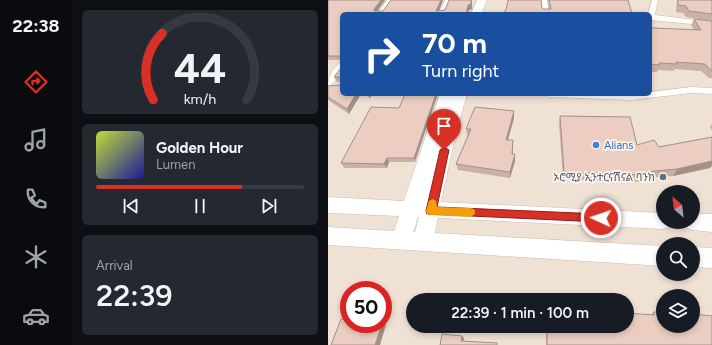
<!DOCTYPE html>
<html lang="en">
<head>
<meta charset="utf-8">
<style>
	body { margin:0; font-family:Figtree,"Noto Sans Ethiopic",sans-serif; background:#242831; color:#f1f3f6; height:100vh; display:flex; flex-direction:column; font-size:15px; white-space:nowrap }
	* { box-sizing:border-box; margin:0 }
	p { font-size:13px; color:#9ea1a6 }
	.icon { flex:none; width:22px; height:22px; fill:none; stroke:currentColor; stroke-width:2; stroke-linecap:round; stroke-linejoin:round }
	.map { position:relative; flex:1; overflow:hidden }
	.sheet { display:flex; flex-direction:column; gap:10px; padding:10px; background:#0d0f14; width:256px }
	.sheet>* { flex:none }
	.guide { position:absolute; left:12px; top:12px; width:312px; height:84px; border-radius:6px; box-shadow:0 2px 6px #0003; background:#1a4fa0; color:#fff; overflow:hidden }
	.needle { width:26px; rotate:332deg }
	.controls { position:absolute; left:328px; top:185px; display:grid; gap:8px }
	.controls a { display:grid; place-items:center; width:44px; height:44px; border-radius:50%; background:#171b24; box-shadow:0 2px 6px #0003; font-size:20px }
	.speed { position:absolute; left:12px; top:281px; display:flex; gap:8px; font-size:20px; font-weight:700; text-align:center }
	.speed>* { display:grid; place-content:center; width:52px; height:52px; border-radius:50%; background:#171b24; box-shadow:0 2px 6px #0003; line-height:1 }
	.speed .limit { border:6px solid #d22; background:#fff; color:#111 }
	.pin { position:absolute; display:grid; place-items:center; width:34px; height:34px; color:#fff; margin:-41px -17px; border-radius:50% 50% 50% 0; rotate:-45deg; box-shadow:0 0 4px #0007 }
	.pin .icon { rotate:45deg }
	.me { position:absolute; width:44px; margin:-22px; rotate:273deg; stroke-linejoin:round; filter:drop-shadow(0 0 3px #0008) }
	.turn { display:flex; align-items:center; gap:14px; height:84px; padding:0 16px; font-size:18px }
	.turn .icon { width:52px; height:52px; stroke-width:2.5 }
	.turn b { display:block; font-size:28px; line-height:34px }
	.big { font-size:30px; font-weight:600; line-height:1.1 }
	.sheet .card { flex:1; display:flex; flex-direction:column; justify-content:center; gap:6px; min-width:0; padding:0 14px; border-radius:6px; background:#242831 }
	.sheet .dial { align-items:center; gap:0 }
	.dial svg { height:104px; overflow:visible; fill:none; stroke:#363941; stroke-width:7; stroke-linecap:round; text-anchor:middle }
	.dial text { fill:#f1f3f6; stroke:none }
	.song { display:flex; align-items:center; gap:12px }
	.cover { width:48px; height:48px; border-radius:6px; background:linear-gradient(135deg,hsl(70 70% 55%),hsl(240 70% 35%)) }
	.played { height:4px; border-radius:2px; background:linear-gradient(90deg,#d93025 70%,#363941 70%) }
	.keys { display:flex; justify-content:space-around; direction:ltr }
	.trip { position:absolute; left:78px; top:293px; width:228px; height:40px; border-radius:20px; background:#171b24; box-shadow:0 2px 6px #0003; font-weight:600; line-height:40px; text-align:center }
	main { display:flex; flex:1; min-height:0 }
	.menu { display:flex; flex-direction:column; width:72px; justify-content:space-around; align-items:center; background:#090b0e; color:#9ea1a6 }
	.menu .icon { width:28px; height:28px }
	.menu .current { color:#d93025 }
	.menu b { font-size:18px; color:#f1f3f6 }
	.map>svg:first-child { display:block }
</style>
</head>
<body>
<main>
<nav class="menu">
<b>22:38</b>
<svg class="icon current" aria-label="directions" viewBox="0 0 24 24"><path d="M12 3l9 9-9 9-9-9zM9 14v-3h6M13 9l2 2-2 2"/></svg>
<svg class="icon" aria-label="music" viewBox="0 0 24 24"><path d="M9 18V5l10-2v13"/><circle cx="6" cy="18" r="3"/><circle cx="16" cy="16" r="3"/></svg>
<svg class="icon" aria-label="phone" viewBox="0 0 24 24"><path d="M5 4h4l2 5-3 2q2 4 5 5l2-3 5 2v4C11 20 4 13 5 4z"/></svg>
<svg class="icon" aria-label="climate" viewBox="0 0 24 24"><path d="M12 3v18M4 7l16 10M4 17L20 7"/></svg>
<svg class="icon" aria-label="car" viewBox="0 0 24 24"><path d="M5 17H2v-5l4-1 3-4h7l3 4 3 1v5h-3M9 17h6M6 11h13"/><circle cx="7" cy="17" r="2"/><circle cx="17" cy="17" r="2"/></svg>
</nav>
<section class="sheet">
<div class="card dial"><svg viewBox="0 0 100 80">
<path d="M14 69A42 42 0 1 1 86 69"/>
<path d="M14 69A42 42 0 0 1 21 18" stroke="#d93025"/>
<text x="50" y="56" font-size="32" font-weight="700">44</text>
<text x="50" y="72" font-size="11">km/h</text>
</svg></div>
<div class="card">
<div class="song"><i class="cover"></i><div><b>Golden Hour</b><p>Lumen</p></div></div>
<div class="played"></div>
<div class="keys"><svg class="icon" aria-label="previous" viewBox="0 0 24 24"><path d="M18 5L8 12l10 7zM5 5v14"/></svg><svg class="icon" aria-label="pause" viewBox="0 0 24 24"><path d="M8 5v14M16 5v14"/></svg><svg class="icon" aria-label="next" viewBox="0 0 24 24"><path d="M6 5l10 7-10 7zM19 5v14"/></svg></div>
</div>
<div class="card"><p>Arrival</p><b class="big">22:39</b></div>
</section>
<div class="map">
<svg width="384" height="345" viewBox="0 0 384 345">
	<rect width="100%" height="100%" fill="#f9f0e6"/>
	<!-- residential -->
	<path fill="#f0e1d5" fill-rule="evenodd" d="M0 0H384V345H0ZM14 14H322V94H14ZM335 192H365V222H335ZM335 244H365V274H335ZM21 290H55V324H21ZM335 296H365V326H335ZM85 300H299V326H85Z"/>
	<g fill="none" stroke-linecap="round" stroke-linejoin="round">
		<!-- street casing -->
		<g stroke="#c9b7ad" stroke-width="1">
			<g id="street">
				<polygon points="59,0 65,0 55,14 49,14"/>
				<polygon points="117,0 123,0 116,14 110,14"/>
				<polygon points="213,0 219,0 221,14 215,14"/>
				<polygon points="324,0 330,0 327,15 384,22 384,26 322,20 322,14 320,14"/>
				<path d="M14 62C14 71 9 83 0 86 0 77 5 66 14 62Z"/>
				<polygon points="363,87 384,88 384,94 363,93 303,100 221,97 216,94 322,94 322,92"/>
			</g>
		</g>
		<!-- secondary casing -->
		<g stroke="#ceb9ae" stroke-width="1">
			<g id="secondary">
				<polygon points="149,0 159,0 153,14 143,14"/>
				<path d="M112 94H139L127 137 113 202 335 213V222H344L342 227 335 229 110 218 107 233 335 246V266L0 245V227L66 231 71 216 0 213V197L76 201ZM90 217H91L87 232H85Z"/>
				<polygon points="365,214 384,214 384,232 365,230 358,228 355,222 365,222"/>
				<polygon points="365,247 384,248 384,268 365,267"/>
			</g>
		</g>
		<!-- street -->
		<use href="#street" fill="#fff" fill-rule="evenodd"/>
		<!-- secondary -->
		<use href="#secondary" fill="#fff" fill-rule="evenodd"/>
	</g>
	<!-- wall -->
	<g fill="#cab1a6">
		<polygon points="0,0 57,0 49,11 117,10 121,0 144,0 144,9 141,10 140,14 14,14 14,60 0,60"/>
		<polygon points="220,0 300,0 176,14 179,6 214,8 215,9 221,9"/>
		<polygon points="349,0 384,0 384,78 381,78 373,71 346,69 346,71 330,70 329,72 322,72 322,26 325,28 366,30 363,25 366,19 377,20 358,17 355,13 348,12"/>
		<polygon points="14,67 14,94 33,94 21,114 0,100 0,86 13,85 13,82 9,82 6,77"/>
		<polygon points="35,94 44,94 42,98"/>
		<polygon points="71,108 87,162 61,162 59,168 16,168 13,163"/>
		<polygon points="232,116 309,145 331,147 384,137 384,167 345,176 316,178 314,182 235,179 231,123"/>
		<polygon points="186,118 180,140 185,140 185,154 187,154 187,161 182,178 130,170 128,164 140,136 139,135 138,129"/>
		<polygon points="384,124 384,131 382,127"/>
		<polygon points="326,312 384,345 218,345 218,326 299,326 322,315"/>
	</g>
	<!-- shaded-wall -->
	<g fill="#a49087">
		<polygon points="53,0 57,0 48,13 46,9"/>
		<polygon points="113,0 115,0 110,14 108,11"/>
		<polygon points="143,0 144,0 144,9 141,10 140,14 138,14 140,5"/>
		<polygon points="28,94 33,94 21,114 19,109"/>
		<polygon points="40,94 44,94 42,98"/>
		<polygon points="108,94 110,94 87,162 86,158"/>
		<polygon points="186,111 186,118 178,146 178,140"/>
		<polygon points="187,154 187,161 182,178 182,172"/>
		<polygon points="59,158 61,162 59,168 56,164"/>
		<polygon points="384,161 384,165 382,168 345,176 349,169"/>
		<polygon points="55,323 58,325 52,345 47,345 54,324 55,324"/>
		<polygon points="134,336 136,338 135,343 133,341"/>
	</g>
	<!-- building -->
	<g fill="#ebcec1" stroke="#a49087">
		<polygon points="0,0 53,0 46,9 46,11 55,11 63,0 113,0 108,11 117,10 121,0 143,0 143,4 140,5 138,14 14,14 14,56 0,56"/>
		<polygon points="180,0 213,0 214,8 215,9 223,9 221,0 300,0 304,14 176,14 179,6"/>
		<polygon points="350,0 384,0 384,14 361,11 358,6 350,5"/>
		<polygon points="366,19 384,21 384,71 377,64 348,62 349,64 331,63 332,65 322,64 322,26 323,26 325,28 373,30"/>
		<polygon points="14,67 14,94 28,94 19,109 0,97 0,86 13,85 13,77 6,77"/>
		<polygon points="77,94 108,94 86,158 59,158 56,164 13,163 43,107 71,108"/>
		<polygon points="147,107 186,111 178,140 185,140 184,154 187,154 182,172 128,164 143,129 138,129"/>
		<polygon points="232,116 302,117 309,145 326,140 331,147 384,137 384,161 349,169 316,172 317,175 236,172"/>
		<polygon points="326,312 335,312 335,326 365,326 365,314 384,316 384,345 219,345 219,326 299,326 299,313 326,315"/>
		<polygon points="13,319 21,320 21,324 54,324 47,345 3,345"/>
		<polygon points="114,334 134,336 133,341 169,343 169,345 112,345"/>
	</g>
	<!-- route -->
	<polygon fill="#d93025" stroke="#8d1f18" points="116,147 121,150 109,207 273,214 277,215 278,218 277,221 273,222 99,214 98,211 112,150"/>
	<!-- slow -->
	<polygon fill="#f59e0b" points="105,199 108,201 109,207 142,208 146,209 147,212 146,215 142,217 103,215 99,214 98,211 101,201"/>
	<!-- markers -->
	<circle fill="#3f7fe0" stroke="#fdf4ec" stroke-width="1.5" cx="268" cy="145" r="4"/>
	<circle fill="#5c6f8a" stroke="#fdf4ec" stroke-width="1.5" cx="335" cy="177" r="4"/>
	<g text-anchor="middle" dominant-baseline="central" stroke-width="3.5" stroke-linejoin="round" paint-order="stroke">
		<!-- shop labels -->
		<g font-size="11" fill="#366cbe" stroke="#fdf4ec" text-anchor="start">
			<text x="276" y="145">Alians</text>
		</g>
		<!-- service labels -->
		<g font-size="11" fill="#4e5e75" stroke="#fdf4ec" text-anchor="end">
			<text x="327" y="177">ኦሮሚያ ኢንተርናሽናል ባንክ</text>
		</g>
	</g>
</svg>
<div class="controls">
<a><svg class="needle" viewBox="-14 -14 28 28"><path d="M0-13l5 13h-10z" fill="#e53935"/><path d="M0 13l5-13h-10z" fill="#9ea1a6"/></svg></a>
<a><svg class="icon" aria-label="search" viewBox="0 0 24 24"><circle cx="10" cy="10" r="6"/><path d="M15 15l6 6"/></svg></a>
<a><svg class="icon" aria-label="layers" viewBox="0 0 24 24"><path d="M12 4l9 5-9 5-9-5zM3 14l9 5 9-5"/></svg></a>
</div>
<div class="speed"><div class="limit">50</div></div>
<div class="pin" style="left:116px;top:150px;background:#d93025"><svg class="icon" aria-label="arrive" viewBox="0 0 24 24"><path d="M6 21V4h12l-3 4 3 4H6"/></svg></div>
<svg class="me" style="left:273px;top:218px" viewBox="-20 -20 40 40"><circle r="17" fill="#d93025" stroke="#fff" stroke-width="3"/><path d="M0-11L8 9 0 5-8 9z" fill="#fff"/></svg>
<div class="trip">22:39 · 1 min · 100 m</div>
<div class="guide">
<div class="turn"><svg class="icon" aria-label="right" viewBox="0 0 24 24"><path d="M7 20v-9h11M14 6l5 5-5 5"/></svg><div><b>70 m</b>Turn right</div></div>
</div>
</div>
</main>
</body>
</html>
